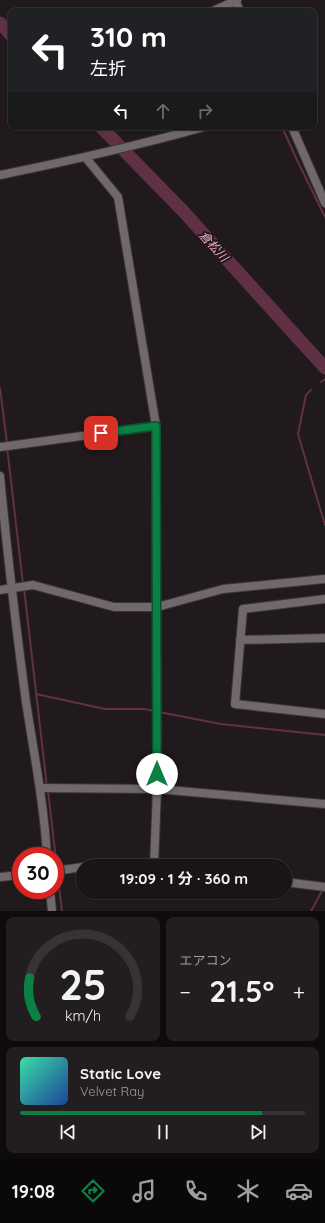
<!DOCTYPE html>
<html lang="ja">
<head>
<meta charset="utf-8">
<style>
	body { margin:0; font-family:Quicksand,"Noto Sans JP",sans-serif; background:#221d1e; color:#f1f3f6; height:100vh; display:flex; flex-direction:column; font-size:15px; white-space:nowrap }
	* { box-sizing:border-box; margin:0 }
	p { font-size:13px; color:#9f9ea0 }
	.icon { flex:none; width:22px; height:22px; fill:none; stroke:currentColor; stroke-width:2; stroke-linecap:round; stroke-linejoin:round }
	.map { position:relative; height:911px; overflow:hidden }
	.side { display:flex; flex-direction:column; gap:6px; padding:6px; background:#0e0b0c; flex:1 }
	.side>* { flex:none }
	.top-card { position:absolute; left:8px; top:8px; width:309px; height:122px; border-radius:8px; box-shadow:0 1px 3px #0004,0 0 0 1px #373334; background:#202124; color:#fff; overflow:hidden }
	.speed { position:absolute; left:12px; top:847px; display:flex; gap:8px; font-size:20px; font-weight:700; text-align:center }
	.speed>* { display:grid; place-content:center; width:52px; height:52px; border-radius:50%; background:#191415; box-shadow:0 1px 3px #0004,0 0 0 1px #373334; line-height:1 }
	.speed .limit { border:6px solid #d22; background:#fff; color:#111 }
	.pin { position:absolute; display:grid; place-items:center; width:34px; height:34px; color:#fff; margin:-17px; border-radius:8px; box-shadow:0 2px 6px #0006 }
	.me { position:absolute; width:44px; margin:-22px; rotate:0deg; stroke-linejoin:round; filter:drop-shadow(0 0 3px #0008) }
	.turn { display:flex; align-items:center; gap:14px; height:84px; padding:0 16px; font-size:18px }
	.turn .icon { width:52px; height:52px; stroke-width:2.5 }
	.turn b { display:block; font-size:28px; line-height:34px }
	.lanes { display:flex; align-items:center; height:38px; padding:0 16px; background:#0003; justify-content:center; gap:20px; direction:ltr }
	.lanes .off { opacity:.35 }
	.big { font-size:30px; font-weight:700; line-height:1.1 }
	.side .card { flex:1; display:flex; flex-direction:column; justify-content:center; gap:6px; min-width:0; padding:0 14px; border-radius:8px; background:#221d1e }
	.side .dial { align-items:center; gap:0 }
	.dial svg { height:104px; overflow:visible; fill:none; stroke:#373334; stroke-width:7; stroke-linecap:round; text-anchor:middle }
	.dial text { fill:#f1f3f6; stroke:none }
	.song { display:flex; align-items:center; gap:12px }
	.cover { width:48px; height:48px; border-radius:6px; background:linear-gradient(135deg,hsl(160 70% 55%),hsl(220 70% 35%)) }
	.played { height:4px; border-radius:2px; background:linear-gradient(90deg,#0b8043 85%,#373334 85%) }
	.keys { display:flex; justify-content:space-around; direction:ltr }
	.heat { display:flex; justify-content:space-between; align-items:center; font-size:22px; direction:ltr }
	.side .tiles { flex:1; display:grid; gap:6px; grid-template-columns:1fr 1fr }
	.card:last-child { grid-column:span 2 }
	.trip { position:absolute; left:76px; top:859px; width:216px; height:40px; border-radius:20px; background:#191415; box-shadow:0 1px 3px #0004,0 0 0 1px #373334; font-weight:700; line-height:40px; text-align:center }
	.tabs { display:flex; height:64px; justify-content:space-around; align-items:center; background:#0a0808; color:#9f9ea0 }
	.tabs .icon { width:28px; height:28px }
	.tabs .active { color:#0b8043 }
	.tabs b { font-size:18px; color:#f1f3f6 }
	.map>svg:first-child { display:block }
</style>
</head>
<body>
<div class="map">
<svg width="325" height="911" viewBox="0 0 325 911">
	<rect width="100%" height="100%" fill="#211a1c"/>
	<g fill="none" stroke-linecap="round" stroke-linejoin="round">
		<!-- stream -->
		<g stroke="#603144" stroke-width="2">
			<polyline points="230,7 232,11"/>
			<polyline points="282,127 297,160 325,217"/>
			<polyline points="321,382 325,379"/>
			<polyline points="0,388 7,443"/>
			<polyline points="311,390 306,395 298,434 325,525"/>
			<polyline points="7,447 23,584"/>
			<polyline points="24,588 47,787"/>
			<polyline points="36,694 105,709 144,709 155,711"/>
			<polyline points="159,712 221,724 325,735"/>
			<polyline points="48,791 57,868"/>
			<polyline points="57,872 62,911"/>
			<polyline points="311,911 323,889"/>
		</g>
		<!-- river -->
		<g stroke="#603144" stroke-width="13">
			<polyline points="0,23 11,35"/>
			<polyline points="101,127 183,211 325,368"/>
		</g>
		<!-- minor casing -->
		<g stroke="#3b3638" stroke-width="10">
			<g id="minor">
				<polyline points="235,0 240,11"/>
				<polyline points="213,11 237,0"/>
				<polyline points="292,127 325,203"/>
				<polyline points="86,158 118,197 156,426 157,789 154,866"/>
				<path d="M0 175C69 161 136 146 204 127"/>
				<polyline points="0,447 156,426"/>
				<path d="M0 476C7 552 16 627 26 702 34 754 44 804 47 856"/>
				<polyline points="0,590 33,585 114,607 157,607 223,589 325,579"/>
				<polyline points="325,599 243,609 235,704 325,714"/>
				<polyline points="240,640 325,638"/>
				<polyline points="40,788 157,789 325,804"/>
				<polyline points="96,866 155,866"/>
				<polyline points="55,871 83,867"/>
				<polyline points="0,877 21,875"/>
				<polyline points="285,882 325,887"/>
				<polyline points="50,890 52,911"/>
			</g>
		</g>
		<!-- minor -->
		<use href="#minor" stroke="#70686b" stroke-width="8"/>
	</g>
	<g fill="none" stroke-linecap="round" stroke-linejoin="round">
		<!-- route casing -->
		<g stroke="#07532c" stroke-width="10">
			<polyline id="route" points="101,433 156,426 157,774"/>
		</g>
		<!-- route -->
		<use href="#route" stroke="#0b8043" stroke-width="7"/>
	</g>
	<g text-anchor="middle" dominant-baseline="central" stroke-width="4" stroke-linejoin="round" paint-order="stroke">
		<!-- water labels -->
		<g font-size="12" font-style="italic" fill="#fcabca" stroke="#211a1c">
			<text transform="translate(214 246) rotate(48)">倉松川</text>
		</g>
	</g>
</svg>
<div class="speed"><div class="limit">30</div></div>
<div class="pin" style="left:101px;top:433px;background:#d93025"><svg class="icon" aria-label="arrive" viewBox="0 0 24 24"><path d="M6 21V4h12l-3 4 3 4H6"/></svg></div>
<svg class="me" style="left:157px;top:774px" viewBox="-20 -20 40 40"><circle r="19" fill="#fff"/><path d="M0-13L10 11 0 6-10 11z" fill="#0b8043"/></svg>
<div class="trip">19:09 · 1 分 · 360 m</div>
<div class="top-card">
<div class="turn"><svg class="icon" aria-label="left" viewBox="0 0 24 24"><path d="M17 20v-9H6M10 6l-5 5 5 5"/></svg><div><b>310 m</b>左折</div></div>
<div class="lanes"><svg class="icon" aria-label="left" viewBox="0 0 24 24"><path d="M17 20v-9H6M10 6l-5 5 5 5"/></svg><svg class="icon off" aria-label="ahead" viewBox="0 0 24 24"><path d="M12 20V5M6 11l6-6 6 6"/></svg><svg class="icon off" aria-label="right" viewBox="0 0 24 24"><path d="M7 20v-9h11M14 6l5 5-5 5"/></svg></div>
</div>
</div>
<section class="side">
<div class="tiles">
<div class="card dial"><svg viewBox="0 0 100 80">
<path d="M14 69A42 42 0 1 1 86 69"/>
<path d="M14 69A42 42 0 0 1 9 39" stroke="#0b8043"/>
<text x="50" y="56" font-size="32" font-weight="700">25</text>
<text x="50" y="72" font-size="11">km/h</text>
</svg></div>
<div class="card"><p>エアコン</p>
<div class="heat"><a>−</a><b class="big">21.5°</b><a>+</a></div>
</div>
<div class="card">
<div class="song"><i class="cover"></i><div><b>Static Love</b><p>Velvet Ray</p></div></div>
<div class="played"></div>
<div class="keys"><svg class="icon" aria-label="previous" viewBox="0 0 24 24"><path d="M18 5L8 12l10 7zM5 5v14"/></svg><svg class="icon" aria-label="pause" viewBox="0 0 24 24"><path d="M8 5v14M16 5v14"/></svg><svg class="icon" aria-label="next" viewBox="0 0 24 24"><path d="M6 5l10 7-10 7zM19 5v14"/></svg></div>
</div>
</div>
</section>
<nav class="tabs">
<b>19:08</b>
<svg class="icon active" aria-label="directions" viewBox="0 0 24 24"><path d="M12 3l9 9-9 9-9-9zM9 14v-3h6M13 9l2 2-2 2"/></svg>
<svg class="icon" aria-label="music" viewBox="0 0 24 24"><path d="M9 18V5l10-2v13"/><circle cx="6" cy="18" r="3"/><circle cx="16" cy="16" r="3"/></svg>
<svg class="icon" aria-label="phone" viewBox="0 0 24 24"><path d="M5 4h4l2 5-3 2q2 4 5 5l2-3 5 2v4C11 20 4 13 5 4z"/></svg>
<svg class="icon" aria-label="climate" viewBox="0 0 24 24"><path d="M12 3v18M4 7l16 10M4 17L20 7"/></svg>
<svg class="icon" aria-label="car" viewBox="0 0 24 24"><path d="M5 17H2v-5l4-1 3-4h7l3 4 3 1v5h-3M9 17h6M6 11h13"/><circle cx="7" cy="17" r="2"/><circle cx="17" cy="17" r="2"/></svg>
</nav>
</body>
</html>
